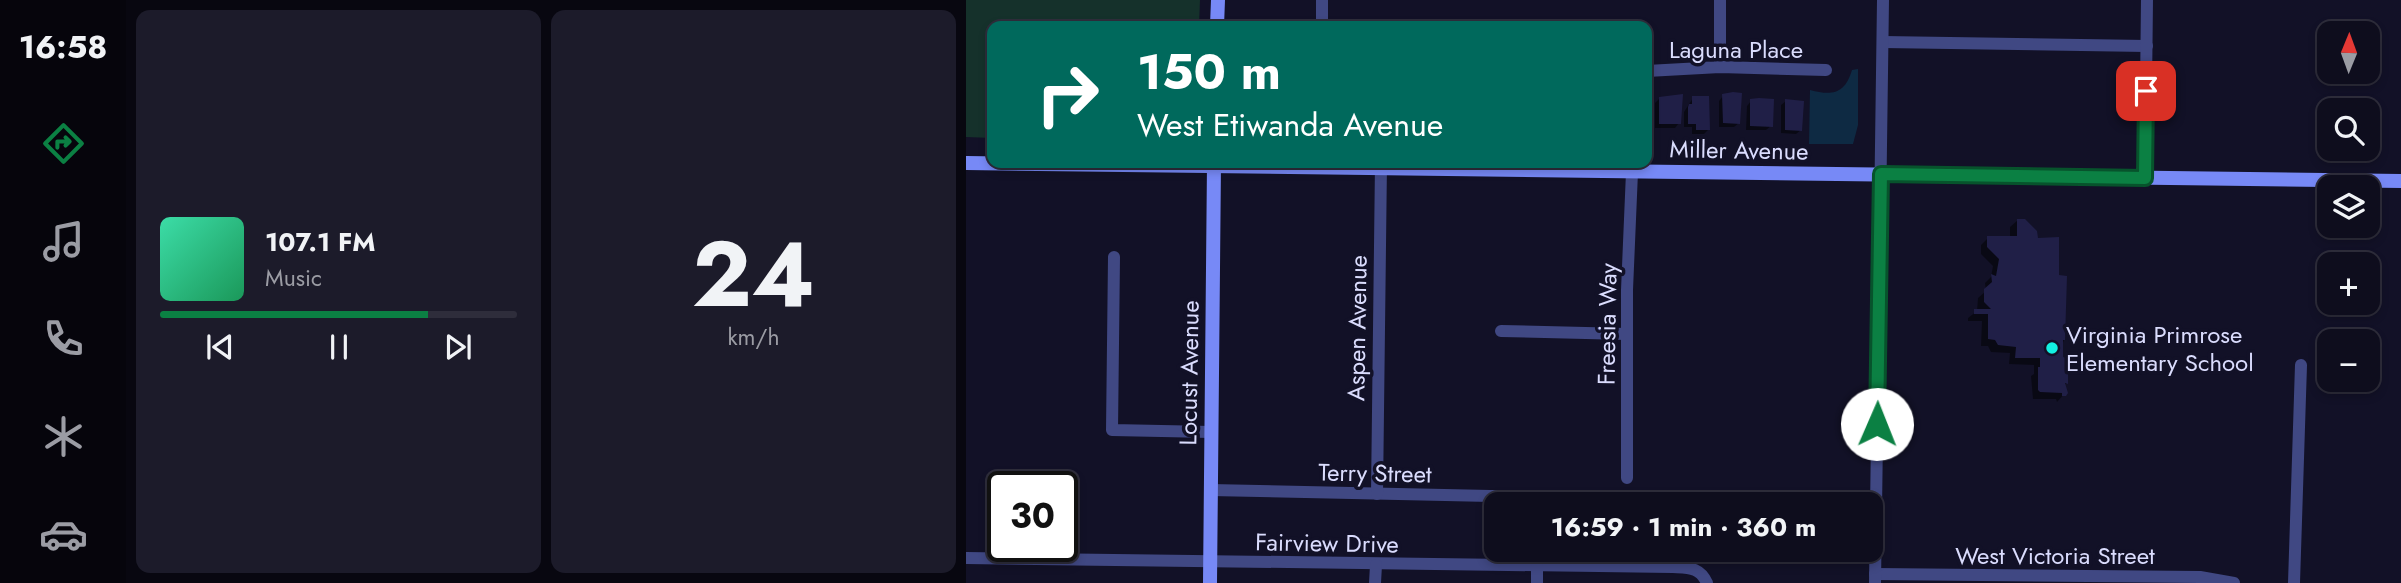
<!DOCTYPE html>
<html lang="en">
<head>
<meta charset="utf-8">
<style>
	body { margin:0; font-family:Jost,sans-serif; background:#1c1b2a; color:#f1f3f6; height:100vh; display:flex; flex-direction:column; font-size:26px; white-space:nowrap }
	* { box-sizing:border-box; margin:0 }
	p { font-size:23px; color:#9b9ca4 }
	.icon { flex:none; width:38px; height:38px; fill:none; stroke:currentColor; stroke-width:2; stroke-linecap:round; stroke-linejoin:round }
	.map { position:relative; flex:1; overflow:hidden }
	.sheet { display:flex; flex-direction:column; gap:10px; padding:10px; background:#080710; width:840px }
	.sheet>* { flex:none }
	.banner { position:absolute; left:21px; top:21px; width:665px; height:147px; border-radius:14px; box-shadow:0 4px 10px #0003,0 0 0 2px #2e2d3b; background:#00695c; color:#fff; overflow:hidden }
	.needle { width:46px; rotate:1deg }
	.tools { position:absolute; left:1351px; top:21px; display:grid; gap:14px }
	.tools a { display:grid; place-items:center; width:63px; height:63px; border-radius:14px; background:#0e0d1d; box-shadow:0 4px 10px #0003,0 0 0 2px #2e2d3b; font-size:35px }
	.speed { position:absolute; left:21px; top:471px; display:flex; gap:14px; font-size:35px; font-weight:700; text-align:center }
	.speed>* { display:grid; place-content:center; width:91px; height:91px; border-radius:50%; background:#0e0d1d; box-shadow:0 4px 10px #0003,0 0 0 2px #2e2d3b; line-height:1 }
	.speed .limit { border:4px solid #111; border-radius:10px; background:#fff; color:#111 }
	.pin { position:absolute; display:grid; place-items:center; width:60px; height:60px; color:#fff; margin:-30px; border-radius:14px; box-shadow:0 4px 10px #0006 }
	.me { position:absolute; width:77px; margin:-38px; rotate:1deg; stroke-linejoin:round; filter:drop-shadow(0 0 5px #0008) }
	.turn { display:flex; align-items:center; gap:24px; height:147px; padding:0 35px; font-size:32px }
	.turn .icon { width:91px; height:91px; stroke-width:2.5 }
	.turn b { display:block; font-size:49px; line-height:60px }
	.sheet .tile { flex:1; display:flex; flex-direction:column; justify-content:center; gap:10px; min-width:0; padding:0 24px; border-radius:14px; background:#1c1b2a }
	.sheet .dial { align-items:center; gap:0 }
	.dial b { font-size:91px; line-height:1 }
	.song { display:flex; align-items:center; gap:21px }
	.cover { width:84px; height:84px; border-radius:10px; background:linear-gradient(135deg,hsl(160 70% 55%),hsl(150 70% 35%)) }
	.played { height:7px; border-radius:4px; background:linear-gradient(90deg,#0b8043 75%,#2e2d3b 75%) }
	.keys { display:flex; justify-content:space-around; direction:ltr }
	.sheet .tiles { flex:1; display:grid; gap:10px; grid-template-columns:repeat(2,1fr) }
	.trip { position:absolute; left:518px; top:492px; width:399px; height:70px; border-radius:14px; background:#0e0d1d; box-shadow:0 4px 10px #0003,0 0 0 2px #2e2d3b; font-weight:700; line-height:70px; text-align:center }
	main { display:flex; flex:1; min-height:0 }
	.menu { display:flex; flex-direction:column; width:126px; justify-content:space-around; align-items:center; background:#06050c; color:#9b9ca4 }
	.menu .icon { width:49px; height:49px }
	.menu .on { color:#0b8043 }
	.menu b { font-size:32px; color:#f1f3f6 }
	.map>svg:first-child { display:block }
</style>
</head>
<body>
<main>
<nav class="menu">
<b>16:58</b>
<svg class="icon on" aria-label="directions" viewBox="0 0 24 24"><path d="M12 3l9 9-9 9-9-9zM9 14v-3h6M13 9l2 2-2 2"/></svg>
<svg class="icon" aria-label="music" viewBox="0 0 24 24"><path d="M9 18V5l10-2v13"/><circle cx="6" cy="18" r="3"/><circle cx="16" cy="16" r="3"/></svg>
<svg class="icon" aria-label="phone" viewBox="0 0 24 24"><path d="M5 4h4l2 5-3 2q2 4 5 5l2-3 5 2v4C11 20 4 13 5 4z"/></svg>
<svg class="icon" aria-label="climate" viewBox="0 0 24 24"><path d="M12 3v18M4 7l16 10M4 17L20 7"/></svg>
<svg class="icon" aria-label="car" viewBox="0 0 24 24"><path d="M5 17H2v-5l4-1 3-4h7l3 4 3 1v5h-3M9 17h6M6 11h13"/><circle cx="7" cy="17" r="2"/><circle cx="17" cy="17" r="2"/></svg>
</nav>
<section class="sheet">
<div class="tiles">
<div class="tile">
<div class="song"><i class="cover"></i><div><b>107.1 FM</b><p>Music</p></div></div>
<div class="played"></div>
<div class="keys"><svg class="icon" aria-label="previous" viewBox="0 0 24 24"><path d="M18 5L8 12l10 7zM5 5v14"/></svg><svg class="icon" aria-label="pause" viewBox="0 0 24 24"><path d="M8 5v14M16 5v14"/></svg><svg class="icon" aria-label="next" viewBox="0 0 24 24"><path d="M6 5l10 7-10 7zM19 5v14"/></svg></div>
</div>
<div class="tile dial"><b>24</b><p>km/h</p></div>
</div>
</section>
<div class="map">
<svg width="1435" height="583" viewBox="0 0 1435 583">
	<rect width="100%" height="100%" fill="#121127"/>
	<!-- green -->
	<polygon fill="#15312b" points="0,0 234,0 233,26 26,26 26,138 0,137"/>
	<!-- water -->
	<path fill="#0e2a43" d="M892 69V125L887 144H843L844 90C866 96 879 94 886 70Z"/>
	<!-- shadow -->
	<g fill="#0007">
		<polygon points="757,96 773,123 768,127 753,127 753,101"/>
		<polygon points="694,98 713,123 709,128 689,128 689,103"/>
		<polygon points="727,98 742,130 738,134 726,134 726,127 718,127 718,112"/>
		<polygon points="785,101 805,126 800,130 780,130 781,106"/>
		<polygon points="820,101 835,130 830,134 815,133 815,105"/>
		<polygon points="681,128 683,128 683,141 681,143"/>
		<polygon points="1052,220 1070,239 1091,277 1098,340 1095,348 1101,383 1098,385 1100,392 1091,402 1090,399 1067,399 1065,376 1068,374 1068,365 1043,364 1044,353 1025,352 1022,346 1015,346 1016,321 1002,321 1002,318 1011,311 1012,298 1020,291 1019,283 1025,277 1027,266 1015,254 1015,245 1022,238 1044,238 1044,227"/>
	</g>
	<!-- building -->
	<g fill="#201f47">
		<polygon points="767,92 776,93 774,124 757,123 756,94"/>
		<polygon points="717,94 715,124 693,124 693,97"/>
		<polygon points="726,96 743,96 744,130 730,130 730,124 722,124 722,107 723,104 726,104"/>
		<polygon points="793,98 808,99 807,127 784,126 784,99"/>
		<polygon points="819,99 838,101 836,131 819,130"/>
		<polygon points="1051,219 1059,219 1071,231 1072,238 1093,237 1093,275 1101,276 1099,340 1097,340 1097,357 1100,358 1100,369 1102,369 1102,384 1099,383 1102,393 1100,396 1096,396 1096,393 1074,392 1072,390 1072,367 1074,367 1074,358 1049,358 1050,347 1032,345 1029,340 1022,339 1022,314 1008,314 1008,309 1025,309 1018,302 1018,289 1026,282 1025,274 1030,276 1033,259 1021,247 1021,236 1051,236"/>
	</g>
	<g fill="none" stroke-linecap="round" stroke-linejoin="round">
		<!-- street -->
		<g stroke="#404883" stroke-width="12">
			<polyline points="754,0 754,67"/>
			<polyline points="356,26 356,0"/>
			<polyline points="917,42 1181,46"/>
			<polyline points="681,71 754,67 860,70"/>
			<polyline points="1179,178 1181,0"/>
			<polyline points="148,257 146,430 245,432"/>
			<polyline points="535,331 661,334"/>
			<polyline points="661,478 661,290 666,172"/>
			<polyline points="244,490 572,497"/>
			<polyline points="411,494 415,163"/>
			<path d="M0 558 707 567C723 568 734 567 741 583"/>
			<polyline points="909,574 1234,577 1268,583"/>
			<polyline points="409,583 410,565"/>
			<polyline points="571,583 571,566"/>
			<polyline points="909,583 917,0"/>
			<polyline points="1328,583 1335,365"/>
		</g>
		<!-- secondary -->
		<g stroke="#7789f6" stroke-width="14">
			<polyline points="251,26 252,0"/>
			<polyline points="0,163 1435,181"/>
			<polyline points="244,583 248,163"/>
		</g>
	</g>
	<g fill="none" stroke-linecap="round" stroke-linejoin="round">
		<!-- route casing -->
		<g stroke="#07532c" stroke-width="18">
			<polyline id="route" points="911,424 915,174 1179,178 1180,91"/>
		</g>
		<!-- route -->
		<use href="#route" stroke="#0b8043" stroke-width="12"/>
	</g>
	<!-- markers -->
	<circle fill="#13f0e1" stroke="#121127" stroke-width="2.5" cx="1086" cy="348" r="7"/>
	<g text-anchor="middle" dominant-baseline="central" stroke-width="7" stroke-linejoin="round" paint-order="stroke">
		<!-- street labels -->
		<g font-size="24" fill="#dadcfd" stroke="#121127">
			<text x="770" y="49">Laguna Place</text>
			<text transform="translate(773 150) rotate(1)">Miller Avenue</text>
			<text transform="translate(641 324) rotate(-89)">Freesia Way</text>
			<text transform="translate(391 328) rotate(-89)">Aspen Avenue</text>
			<text transform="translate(223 373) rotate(-89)">Locust Avenue</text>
			<text transform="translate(409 473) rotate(1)">Terry Street</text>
			<text transform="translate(361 543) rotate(1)">Fairview Drive</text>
			<text x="1089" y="555">West Victoria Street</text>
		</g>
		<!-- poi labels -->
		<g font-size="24" fill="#dadcfd" stroke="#121127" text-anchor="start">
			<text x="1100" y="334">Virginia Primrose<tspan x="1100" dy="28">Elementary School</tspan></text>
		</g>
	</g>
</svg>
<div class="tools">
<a><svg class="needle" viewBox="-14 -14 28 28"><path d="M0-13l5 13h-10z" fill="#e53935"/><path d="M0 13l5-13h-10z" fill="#9b9ca4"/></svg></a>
<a><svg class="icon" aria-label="search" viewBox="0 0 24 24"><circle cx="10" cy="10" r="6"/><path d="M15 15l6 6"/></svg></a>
<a><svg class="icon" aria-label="layers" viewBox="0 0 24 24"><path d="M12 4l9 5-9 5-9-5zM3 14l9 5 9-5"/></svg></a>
<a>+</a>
<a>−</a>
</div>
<div class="speed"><div class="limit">30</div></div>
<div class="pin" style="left:1180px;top:91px;background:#d93025"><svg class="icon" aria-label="arrive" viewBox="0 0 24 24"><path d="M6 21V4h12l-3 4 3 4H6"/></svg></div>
<svg class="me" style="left:911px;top:424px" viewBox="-20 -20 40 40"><circle r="19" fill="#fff"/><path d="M0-13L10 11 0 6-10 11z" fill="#0b8043"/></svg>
<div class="trip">16:59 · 1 min · 360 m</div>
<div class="banner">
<div class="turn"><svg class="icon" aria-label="right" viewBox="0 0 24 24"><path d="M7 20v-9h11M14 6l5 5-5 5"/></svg><div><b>150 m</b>West Etiwanda Avenue</div></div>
</div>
</div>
</main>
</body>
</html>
